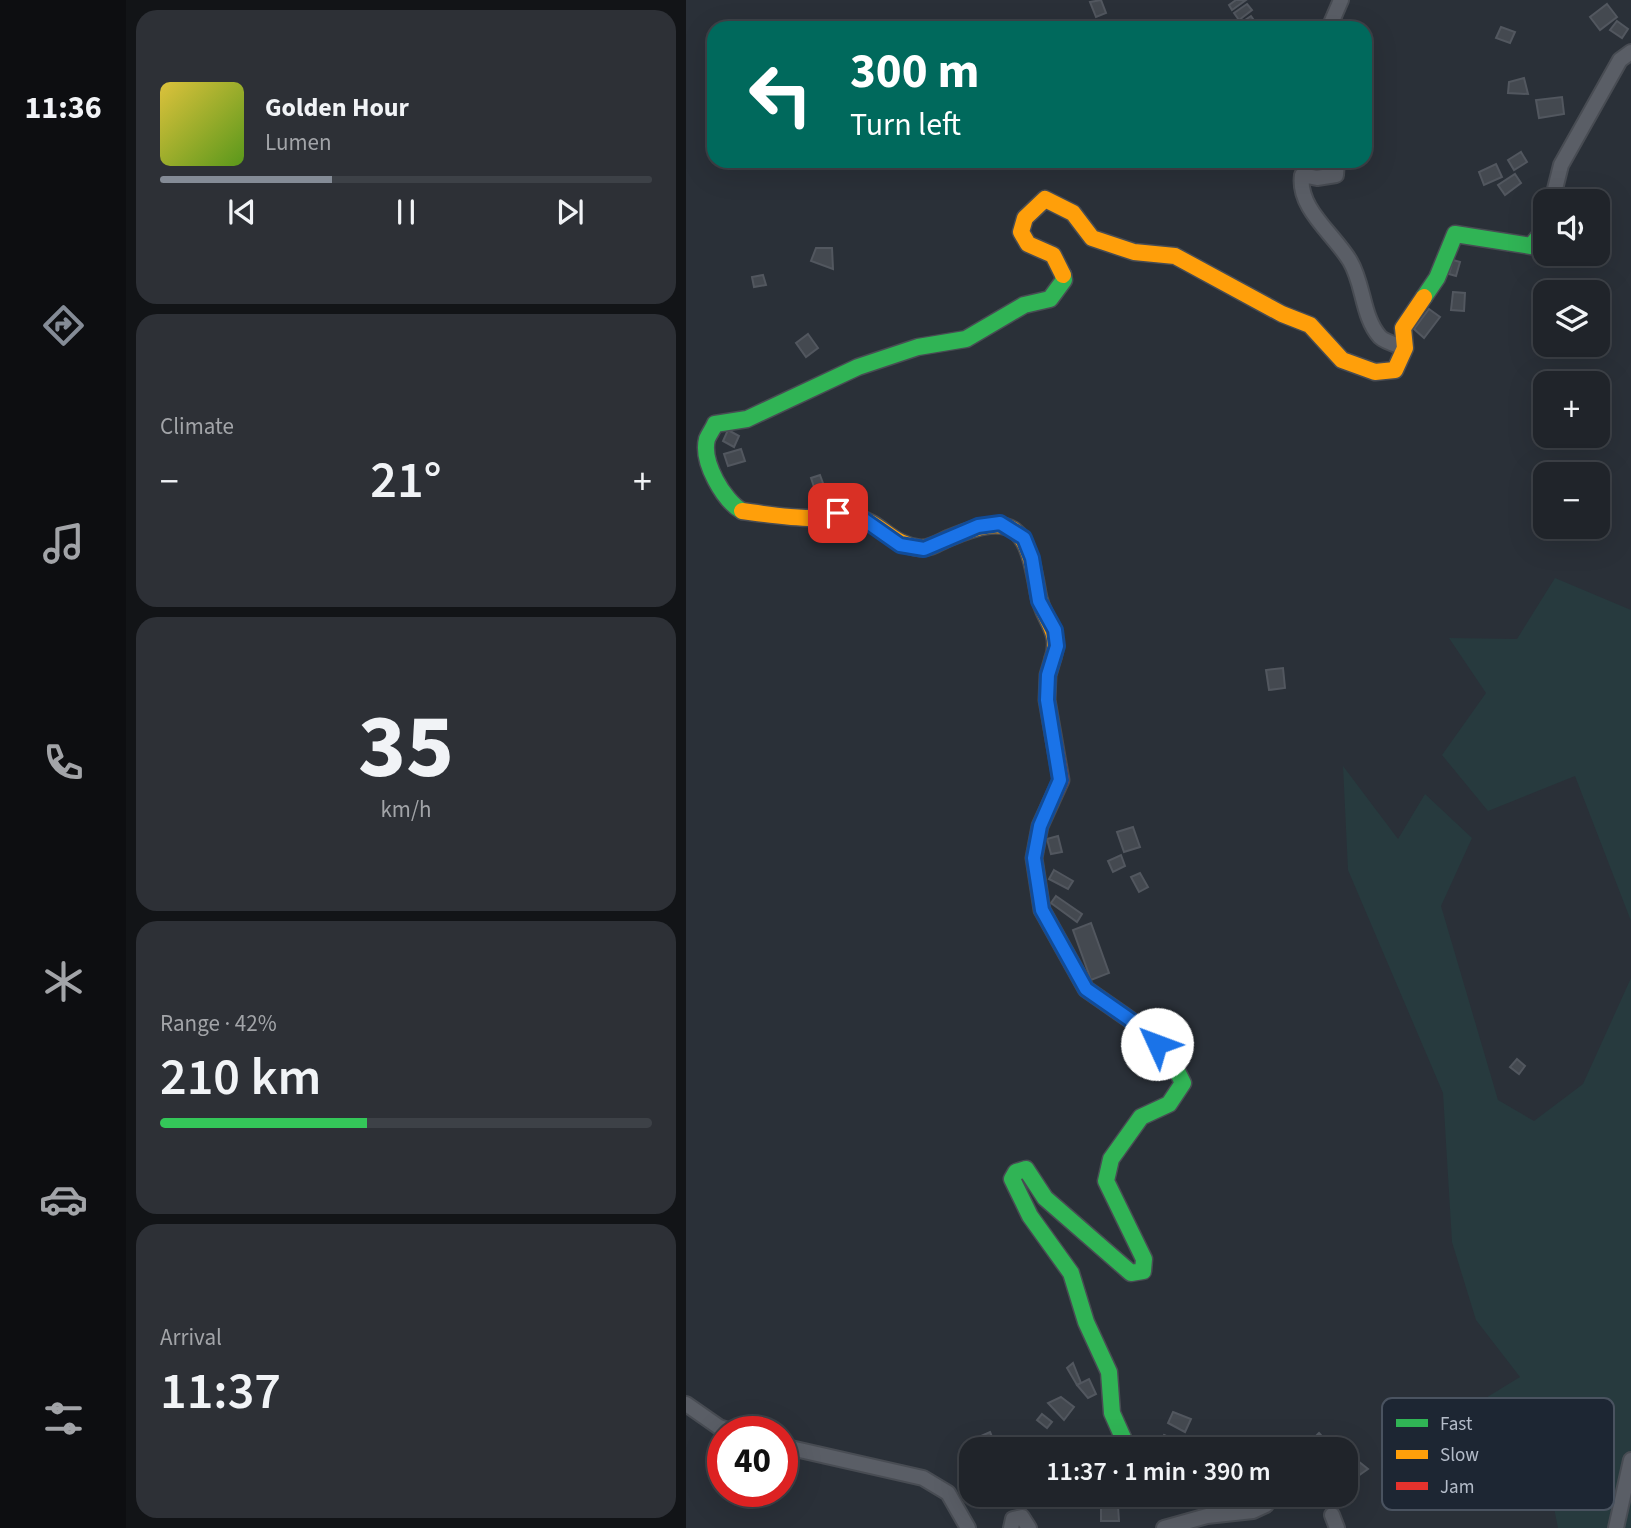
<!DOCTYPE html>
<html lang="en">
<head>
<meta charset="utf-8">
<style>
	body { margin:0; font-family:"Source Sans 3",sans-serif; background:#2d3036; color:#f1f3f6; height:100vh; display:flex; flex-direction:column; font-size:26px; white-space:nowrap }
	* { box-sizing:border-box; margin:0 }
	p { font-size:23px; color:#a2a4a8 }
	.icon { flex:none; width:38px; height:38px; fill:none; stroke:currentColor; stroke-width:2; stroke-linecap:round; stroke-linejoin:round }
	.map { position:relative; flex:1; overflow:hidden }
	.details { display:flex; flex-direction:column; gap:10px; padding:10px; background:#121417; width:560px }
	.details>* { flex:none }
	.top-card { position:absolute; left:21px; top:21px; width:665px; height:147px; border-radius:21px; box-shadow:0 7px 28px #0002,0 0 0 2px #3d4147; background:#00695c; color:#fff; overflow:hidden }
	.buttons { position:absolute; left:847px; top:189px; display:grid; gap:14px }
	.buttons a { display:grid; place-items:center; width:77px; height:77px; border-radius:14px; background:#20242a; box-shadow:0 7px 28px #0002,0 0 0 2px #3d4147; font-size:35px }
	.speed { position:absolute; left:21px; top:1416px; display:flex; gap:14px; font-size:35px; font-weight:700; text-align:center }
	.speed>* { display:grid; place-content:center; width:91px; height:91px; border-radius:50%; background:#20242a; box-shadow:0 7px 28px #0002,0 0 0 2px #3d4147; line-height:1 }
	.speed .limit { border:10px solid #d22; background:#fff; color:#111 }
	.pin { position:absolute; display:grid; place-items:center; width:60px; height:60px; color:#fff; margin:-30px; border-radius:14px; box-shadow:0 4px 10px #0006 }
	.me { position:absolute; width:77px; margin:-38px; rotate:313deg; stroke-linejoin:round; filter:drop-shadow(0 0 5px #0008) }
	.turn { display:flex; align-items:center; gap:24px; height:147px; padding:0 28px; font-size:32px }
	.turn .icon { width:91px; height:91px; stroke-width:2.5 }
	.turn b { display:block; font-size:49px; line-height:60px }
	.big { font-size:52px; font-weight:600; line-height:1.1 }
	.details .widget { flex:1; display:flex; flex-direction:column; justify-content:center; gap:10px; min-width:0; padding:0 24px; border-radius:21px; background:#2d3036 }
	.details .dial { align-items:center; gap:0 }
	.dial b { font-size:91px; line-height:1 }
	.song { display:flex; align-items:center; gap:21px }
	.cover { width:84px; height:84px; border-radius:10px; background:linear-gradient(135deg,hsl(50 70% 55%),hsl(90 70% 35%)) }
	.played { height:7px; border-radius:4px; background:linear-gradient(90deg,#848b96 35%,#3d4147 35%) }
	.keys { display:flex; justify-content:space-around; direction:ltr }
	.heat { display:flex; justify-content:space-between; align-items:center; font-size:38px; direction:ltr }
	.charge { height:10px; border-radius:5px; background:linear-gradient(90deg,#34c759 42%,#3d4147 0) }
	.trip { position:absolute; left:273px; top:1437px; width:399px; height:70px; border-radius:21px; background:#20242a; box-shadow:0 7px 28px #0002,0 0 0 2px #3d4147; font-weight:600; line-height:70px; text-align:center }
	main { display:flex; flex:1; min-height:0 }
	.dock { display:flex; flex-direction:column; width:126px; justify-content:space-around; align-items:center; background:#0d0e11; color:#a2a4a8 }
	.dock .icon { width:49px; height:49px }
	.dock .current { color:#848b96 }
	.dock b { font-size:32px; color:#f1f3f6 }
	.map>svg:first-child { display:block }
</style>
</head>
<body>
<main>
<nav class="dock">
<b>11:36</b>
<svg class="icon current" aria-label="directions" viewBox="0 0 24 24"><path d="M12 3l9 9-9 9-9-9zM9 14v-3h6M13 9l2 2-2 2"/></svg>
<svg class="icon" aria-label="music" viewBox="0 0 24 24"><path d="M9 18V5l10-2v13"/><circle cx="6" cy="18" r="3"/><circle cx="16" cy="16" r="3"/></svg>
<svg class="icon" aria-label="phone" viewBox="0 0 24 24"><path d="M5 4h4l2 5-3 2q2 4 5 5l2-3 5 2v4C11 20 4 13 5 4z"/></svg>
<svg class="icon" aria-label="climate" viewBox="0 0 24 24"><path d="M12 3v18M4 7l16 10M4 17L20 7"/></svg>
<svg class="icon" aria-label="car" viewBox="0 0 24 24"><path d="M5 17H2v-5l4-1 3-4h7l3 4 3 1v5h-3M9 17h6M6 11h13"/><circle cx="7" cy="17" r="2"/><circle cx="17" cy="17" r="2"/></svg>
<svg class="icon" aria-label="filters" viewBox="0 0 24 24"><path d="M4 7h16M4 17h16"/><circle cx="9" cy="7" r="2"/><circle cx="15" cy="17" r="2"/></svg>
</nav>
<section class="details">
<div class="widget">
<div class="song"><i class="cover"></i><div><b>Golden Hour</b><p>Lumen</p></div></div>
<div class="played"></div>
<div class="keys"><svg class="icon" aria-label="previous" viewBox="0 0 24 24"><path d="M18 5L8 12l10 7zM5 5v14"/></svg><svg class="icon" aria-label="pause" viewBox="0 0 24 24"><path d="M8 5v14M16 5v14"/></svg><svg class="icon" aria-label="next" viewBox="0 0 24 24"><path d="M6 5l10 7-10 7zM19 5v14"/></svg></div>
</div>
<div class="widget"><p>Climate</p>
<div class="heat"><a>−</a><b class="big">21°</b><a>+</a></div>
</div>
<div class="widget dial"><b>35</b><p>km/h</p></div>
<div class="widget"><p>Range · 42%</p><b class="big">210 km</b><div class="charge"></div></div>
<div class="widget"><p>Arrival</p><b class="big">11:37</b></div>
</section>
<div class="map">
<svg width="945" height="1528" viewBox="0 0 945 1528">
	<rect width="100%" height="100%" fill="#2a3038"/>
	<!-- green -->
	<g fill="#273a3e">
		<polygon points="869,578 945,610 945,921 889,776 802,811 756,755 800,693 763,638 831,639"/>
		<polygon points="657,766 712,839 739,794 786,838 755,906 812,1100 848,1121 897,1084 945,978 945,1528 872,1528 852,1426 760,1479 741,1434 834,1377 790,1320 766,1242 757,1093 662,870"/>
	</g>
	<!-- building -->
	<g fill="#444950" stroke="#52575f" stroke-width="2">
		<polygon points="415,0 420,13 410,17 404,2"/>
		<polygon points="550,0 560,0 546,10 543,5"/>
		<polygon points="561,4 566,10 553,20 548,13"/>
		<polygon points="921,4 931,17 914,30 904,17"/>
		<polygon points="565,16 572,26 556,28 553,24"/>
		<polygon points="248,21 276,23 276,28 247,28"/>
		<polygon points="931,21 942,29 936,38 924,30"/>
		<polygon points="815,27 829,32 824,43 810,38"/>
		<polygon points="838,78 842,94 822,93 823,82"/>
		<polygon points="876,97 878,114 853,118 850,100"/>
		<polygon points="835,152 841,162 828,170 822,160"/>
		<polygon points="810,164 816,177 798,185 793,172"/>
		<polygon points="829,174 835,183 819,195 812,185"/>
		<polygon points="130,248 146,248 147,269 125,261"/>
		<polygon points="767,260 774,262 770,276 763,274"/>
		<polygon points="77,275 80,285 68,287 66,277"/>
		<polygon points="767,292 779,293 778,311 765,310"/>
		<polygon points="743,309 754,317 738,338 728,329"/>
		<polygon points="122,334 132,348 120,357 110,343"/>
		<polygon points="42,430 53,436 48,447 37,441"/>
		<polygon points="55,449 59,461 42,466 38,454"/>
		<polygon points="134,475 138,486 129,490 125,478"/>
		<polygon points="597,668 599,688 583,690 580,670"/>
		<polygon points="447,827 454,847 438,852 431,832"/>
		<polygon points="372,836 376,852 365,854 361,839"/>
		<polygon points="435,855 439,866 427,872 422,861"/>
		<polygon points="368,870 387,881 382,889 363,879"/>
		<polygon points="454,873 462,887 453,892 445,877"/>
		<polygon points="370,896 396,914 391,922 365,903"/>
		<polygon points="405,923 423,973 405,980 387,930"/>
		<polygon points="831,1059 839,1066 833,1074 824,1067"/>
		<polygon points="387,1363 395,1383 391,1385 381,1368"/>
		<polygon points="403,1379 410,1394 402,1398 391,1385"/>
		<polygon points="375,1397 388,1407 378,1420 362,1403"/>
		<polygon points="487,1412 505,1419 499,1432 482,1423"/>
		<polygon points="356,1414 366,1422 361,1428 351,1420"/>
		<polygon points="304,1432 311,1449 293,1449 288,1439"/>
		<polygon points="633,1433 643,1444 631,1449 626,1440"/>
		<polygon points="478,1435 498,1444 496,1449 472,1448"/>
		<rect x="543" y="1442" width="22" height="7"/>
		<polygon points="667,1457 682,1469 672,1476 660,1467"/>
		<polygon points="415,1506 432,1506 433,1521 415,1521"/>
	</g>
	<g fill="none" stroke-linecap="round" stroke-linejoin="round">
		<!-- street casing -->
		<g stroke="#484c53" stroke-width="18">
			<g id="street">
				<polyline points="643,28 655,0"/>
				<path d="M651 161 650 175 631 178 616 175C611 208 648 234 664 261 678 284 676 317 694 337 699 342 711 345 719 348"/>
				<polyline points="866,201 875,165 934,60 945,52"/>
				<polyline points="0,1404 33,1427 48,1432"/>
				<polyline points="96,1446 237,1478 262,1493 282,1528"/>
				<polyline points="646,1515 651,1528"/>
				<polyline points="325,1528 327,1519 336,1517 343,1528"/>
				<polyline points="478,1528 521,1516 567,1511 580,1505 578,1498 540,1501 518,1494"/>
				<polyline points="930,1528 945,1460"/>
			</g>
		</g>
		<!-- fast casing -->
		<g stroke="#484c53" stroke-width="19">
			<g id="fast">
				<polyline points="738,297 751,278 769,234 845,246 859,229"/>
				<path d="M56 511C38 501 15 462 21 439 23 434 27 429 29 424L61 419 172 367 232 347 280 339 338 305 364 299 378 280 377 275"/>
				<polyline points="442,1449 426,1413 423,1372 400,1322 385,1273 344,1216 326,1179 330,1172 340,1169 359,1198 445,1273 457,1271 458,1259 420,1181 425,1159 455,1117 483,1104 497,1083 487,1063"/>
			</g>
		</g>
		<!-- slow casing -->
		<g stroke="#484c53" stroke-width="19">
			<g id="slow">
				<polyline points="377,275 367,255 342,244 335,232 339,218 359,199 387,213 406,238 448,252 489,256 596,314 624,325 656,360 689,372 709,370 719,348 717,328 738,297"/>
				<path d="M56 511C78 514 103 518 126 518 146 518 150 512 173 518 196 524 206 545 234 548 243 549 254 542 263 538 330 510 341 528 352 593 356 619 376 631 367 658"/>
			</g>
		</g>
		<!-- jam casing -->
		<g stroke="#484c53" stroke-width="19">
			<polyline id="jam" points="367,658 362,675 361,700 375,780 354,826 348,858 356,910 400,989 456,1028 487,1063"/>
		</g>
		<!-- street -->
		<use href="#street" stroke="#5a5e66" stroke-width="14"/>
		<!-- fast -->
		<use href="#fast" stroke="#30b455" stroke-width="16"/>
		<!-- slow -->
		<use href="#slow" stroke="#ff9f0a" stroke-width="16"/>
		<!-- jam -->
		<use href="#jam" stroke="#e5322d" stroke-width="16"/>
	</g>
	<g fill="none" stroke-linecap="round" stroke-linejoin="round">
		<!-- route casing -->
		<g stroke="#114b97" stroke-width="18">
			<polyline id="route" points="152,513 177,519 214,545 238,549 292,526 314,523 338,538 346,558 353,601 369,630 371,646 362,675 361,700 374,780 354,826 348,858 356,910 400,989 456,1028 471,1044"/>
		</g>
		<!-- route -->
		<use href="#route" stroke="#1a73e8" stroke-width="12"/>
	</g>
	<!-- legend -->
	<rect x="696" y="1398" width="232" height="112" rx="10" fill="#1d2633" stroke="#4a5360" stroke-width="2"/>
	<rect x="710" y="1419" width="32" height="8" fill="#30b455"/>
	<rect x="710" y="1450" width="32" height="9" fill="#ff9f0a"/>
	<rect x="710" y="1482" width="32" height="8" fill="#e5322d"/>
	<g font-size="19" fill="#b4bcc9">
		<text x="754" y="1430">Fast</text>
		<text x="754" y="1461">Slow</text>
		<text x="754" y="1493">Jam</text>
	</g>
</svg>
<div class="buttons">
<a><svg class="icon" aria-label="sound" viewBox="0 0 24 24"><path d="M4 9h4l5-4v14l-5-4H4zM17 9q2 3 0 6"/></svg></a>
<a><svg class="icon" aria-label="layers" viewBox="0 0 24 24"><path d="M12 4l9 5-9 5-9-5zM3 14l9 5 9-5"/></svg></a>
<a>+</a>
<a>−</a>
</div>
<div class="speed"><div class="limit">40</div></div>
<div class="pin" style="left:152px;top:513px;background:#d93025"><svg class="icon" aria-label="arrive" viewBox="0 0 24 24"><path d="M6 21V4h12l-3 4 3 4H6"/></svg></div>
<svg class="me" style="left:471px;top:1044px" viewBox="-20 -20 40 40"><circle r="19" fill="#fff"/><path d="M0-13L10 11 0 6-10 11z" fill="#1a73e8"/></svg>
<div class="trip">11:37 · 1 min · 390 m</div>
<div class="top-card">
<div class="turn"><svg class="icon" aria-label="left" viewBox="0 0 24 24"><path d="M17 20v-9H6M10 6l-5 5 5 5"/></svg><div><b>300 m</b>Turn left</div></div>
</div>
</div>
</main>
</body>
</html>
